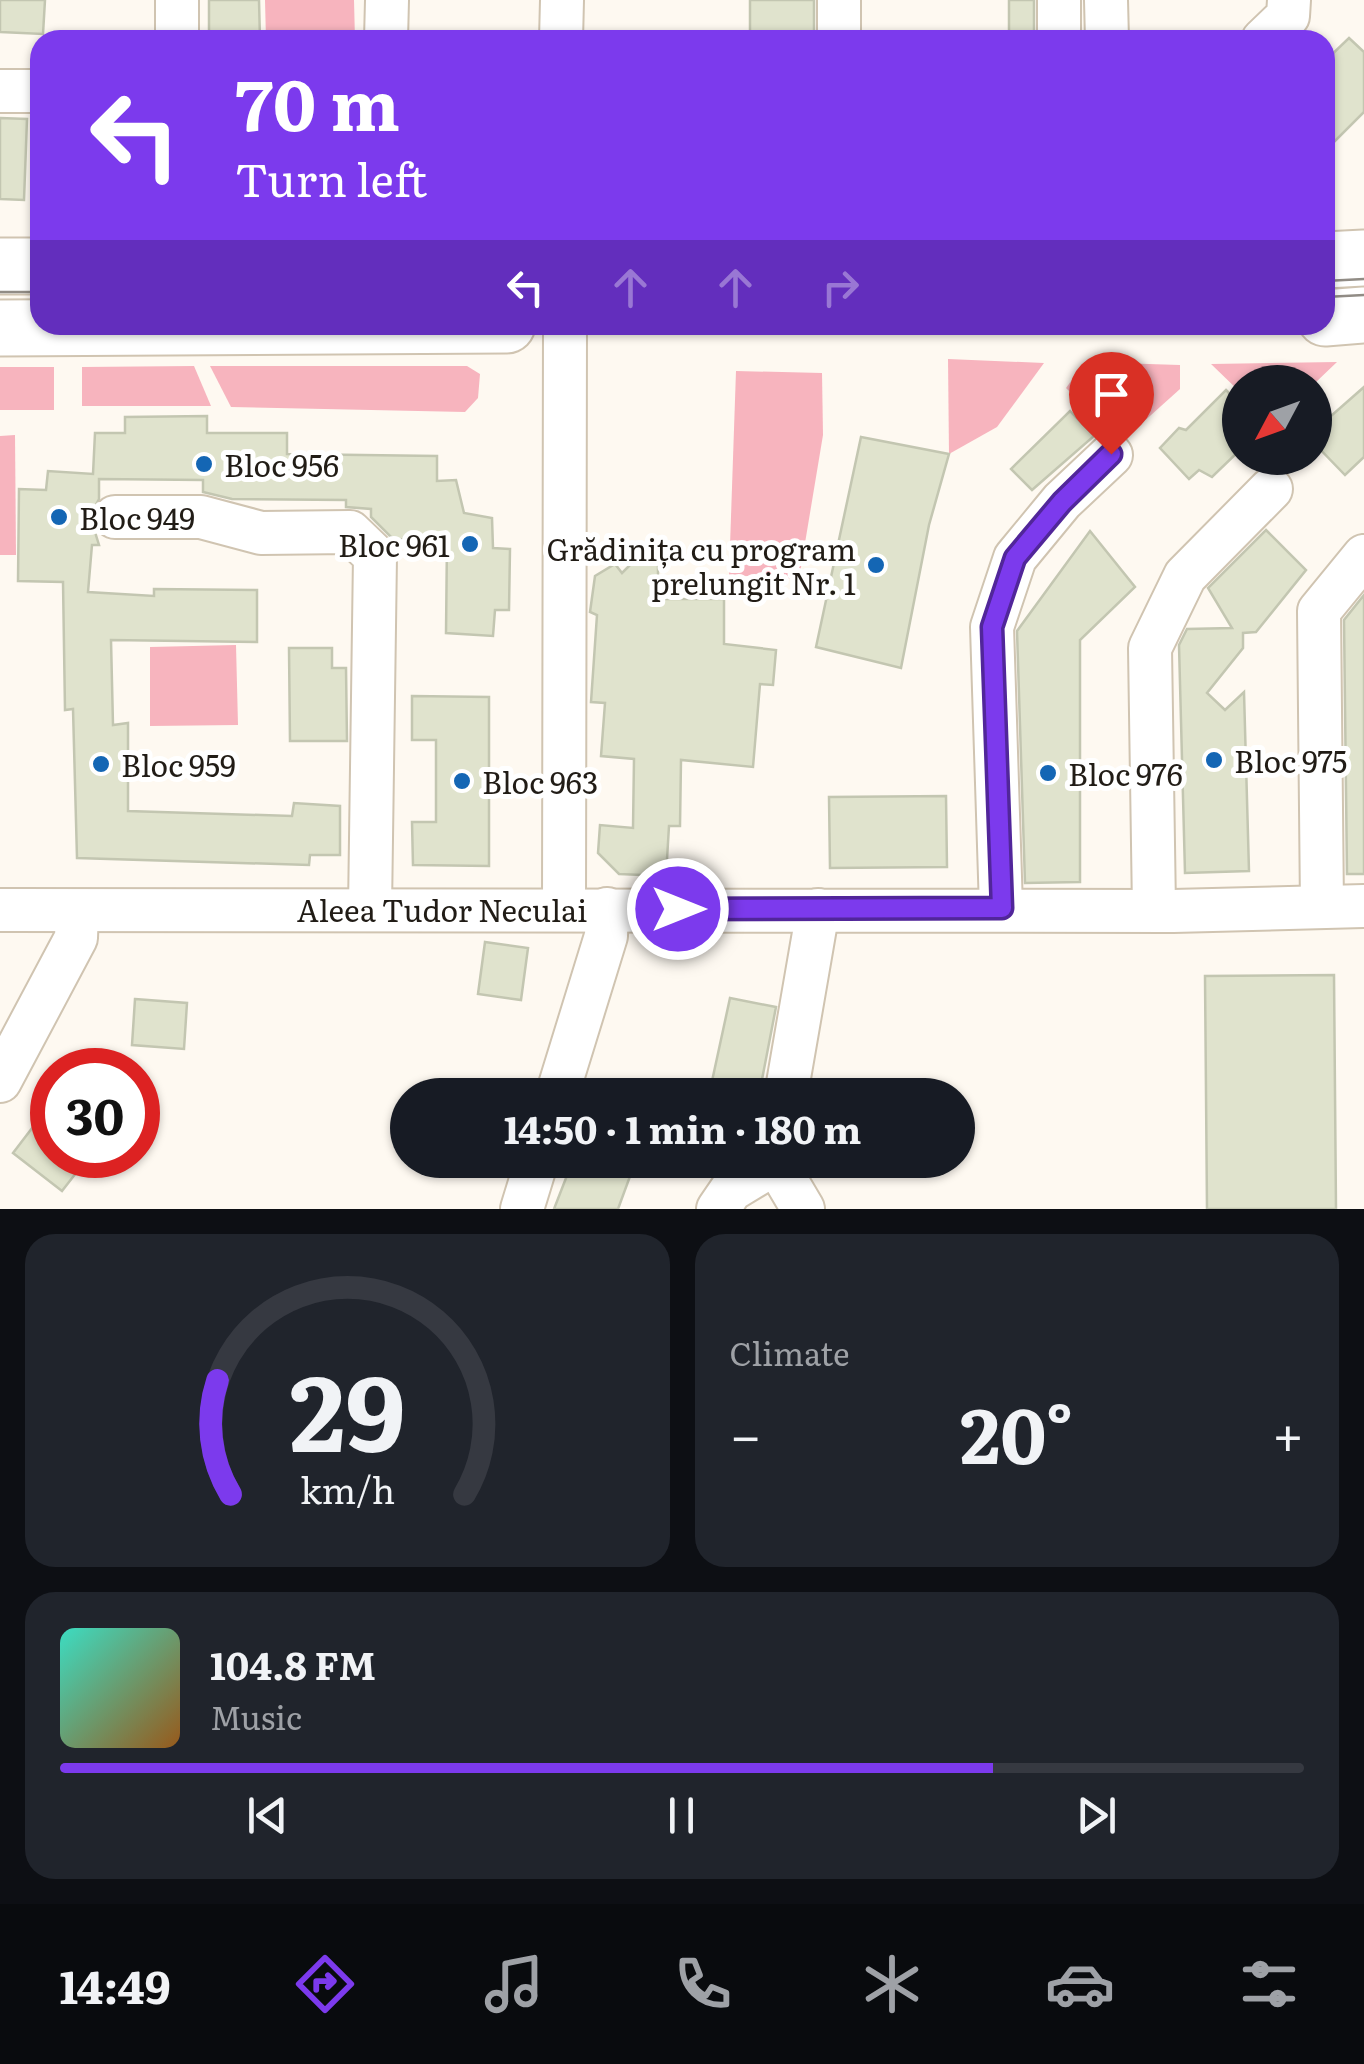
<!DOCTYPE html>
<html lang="en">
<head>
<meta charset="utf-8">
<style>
	body { margin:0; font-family:Literata,serif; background:#20242c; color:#f1f3f6; height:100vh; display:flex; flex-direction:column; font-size:38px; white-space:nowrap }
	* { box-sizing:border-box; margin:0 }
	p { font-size:32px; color:#9ea1a6 }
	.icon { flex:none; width:55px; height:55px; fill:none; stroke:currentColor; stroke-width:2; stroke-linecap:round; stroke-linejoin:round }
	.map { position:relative; height:1209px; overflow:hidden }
	.side { display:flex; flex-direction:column; gap:25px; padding:25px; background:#0d0f14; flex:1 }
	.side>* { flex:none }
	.top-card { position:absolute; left:30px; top:30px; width:1305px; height:305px; border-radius:30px; box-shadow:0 2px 8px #0004; background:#7c3aed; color:#fff; overflow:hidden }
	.needle { width:65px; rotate:229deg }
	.fabs { position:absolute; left:1222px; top:365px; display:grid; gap:20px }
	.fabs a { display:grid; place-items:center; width:110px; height:110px; border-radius:50%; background:#171b24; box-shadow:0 2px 8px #0004; font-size:50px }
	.speed { position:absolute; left:30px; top:1048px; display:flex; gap:20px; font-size:50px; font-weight:700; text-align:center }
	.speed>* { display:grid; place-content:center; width:130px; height:130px; border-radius:50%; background:#171b24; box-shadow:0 2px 8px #0004; line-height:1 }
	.speed .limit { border:15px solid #d22; background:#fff; color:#111 }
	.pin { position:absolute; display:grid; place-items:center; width:85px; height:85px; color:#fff; margin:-102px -42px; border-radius:50% 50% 50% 0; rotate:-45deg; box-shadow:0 0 10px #0007 }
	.pin .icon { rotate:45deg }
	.me { position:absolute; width:110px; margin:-55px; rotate:90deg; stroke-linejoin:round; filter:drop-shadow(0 0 8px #0008) }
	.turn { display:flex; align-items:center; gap:35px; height:210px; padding:0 40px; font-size:45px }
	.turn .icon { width:130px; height:130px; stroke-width:2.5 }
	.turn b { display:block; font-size:70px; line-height:85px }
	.lanes { display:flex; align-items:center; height:95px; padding:0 40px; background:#0003; justify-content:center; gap:50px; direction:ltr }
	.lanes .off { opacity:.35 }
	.big { font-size:75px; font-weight:700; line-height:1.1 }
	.side .tile { flex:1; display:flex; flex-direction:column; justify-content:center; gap:15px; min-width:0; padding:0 35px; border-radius:30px; background:#20242c }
	.side .dial { align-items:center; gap:0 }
	.dial svg { height:260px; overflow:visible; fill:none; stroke:#363941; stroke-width:7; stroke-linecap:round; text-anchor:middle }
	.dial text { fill:#f1f3f6; stroke:none }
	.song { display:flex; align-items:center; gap:30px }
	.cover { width:120px; height:120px; border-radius:15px; background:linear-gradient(135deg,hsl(170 70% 55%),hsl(30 70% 35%)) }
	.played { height:10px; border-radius:5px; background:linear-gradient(90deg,#7c3aed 75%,#363941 75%) }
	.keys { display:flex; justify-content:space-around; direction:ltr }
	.heat { display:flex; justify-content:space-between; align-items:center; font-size:55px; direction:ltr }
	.side .tiles { flex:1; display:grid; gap:25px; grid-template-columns:1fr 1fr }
	.tile:last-child { grid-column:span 2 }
	.trip { position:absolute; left:390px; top:1078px; width:585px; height:100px; border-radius:50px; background:#171b24; box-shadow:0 2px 8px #0004; font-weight:700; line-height:100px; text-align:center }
	.tab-bar { display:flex; height:160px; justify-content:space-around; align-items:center; background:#090b0e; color:#9ea1a6 }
	.tab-bar .icon { width:70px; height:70px }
	.tab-bar .current { color:#7c3aed }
	.tab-bar b { font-size:45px; color:#f1f3f6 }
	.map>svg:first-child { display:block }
</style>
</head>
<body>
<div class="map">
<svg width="1364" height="1209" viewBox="0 0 1364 1209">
	<rect width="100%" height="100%" fill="#fef9f1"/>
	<!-- green -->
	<g fill="#f7b4be">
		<polygon points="265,0 354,0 355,40 266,40"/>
		<polygon points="948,359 1044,363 997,427 949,454"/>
		<polygon points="1085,362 1180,365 1180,389 1121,442 1066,388"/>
		<polygon points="1337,362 1315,383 1240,382 1240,392 1211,364"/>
		<polygon points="194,366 211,406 82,406 82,367"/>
		<polygon points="210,366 467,366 480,374 478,398 465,412 231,407"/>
		<rect x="0" y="367" width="54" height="43"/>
		<polygon points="736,371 822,373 823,435 799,579 729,575"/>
		<polygon points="15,435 16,555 0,555 0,436"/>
		<polygon points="236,645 238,725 150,726 150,647"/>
	</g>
	<!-- building -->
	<g fill="#e0e3cd" stroke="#c3c6b1" stroke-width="2.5">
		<polygon points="0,0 45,0 43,34 0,32"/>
		<polygon points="209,0 259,0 260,40 209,40"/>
		<rect x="750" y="0" width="64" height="40"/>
		<rect x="1009" y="0" width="25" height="40"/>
		<polygon points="1349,38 1364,52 1364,112 1325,151 1325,61"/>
		<polygon points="0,118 27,119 24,200 0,199"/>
		<polygon points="1364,387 1364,457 1345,475 1315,444 1315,430"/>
		<polygon points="1226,390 1240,404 1240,450 1212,477 1199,470 1189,479 1160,448 1179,428 1186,430"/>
		<polygon points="1070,411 1094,436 1032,490 1011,469"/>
		<polygon points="207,416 207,433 287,433 287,454 437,456 437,481 456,480 464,513 492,518 493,548 510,549 509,610 495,610 493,636 446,633 447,540 393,539 371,517 371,509 346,507 346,500 232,499 203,492 203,480 99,479 99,499 90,516 99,545 92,545 88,592 154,596 154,589 257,590 257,642 111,640 113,725 128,723 128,811 292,816 294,803 340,806 340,855 310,855 309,865 77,858 73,709 65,710 63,582 18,581 19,489 46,490 48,471 93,474 95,433 125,433 125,417"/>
		<polygon points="861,437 949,454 929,525 901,668 816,647"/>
		<polygon points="1266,530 1306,570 1256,632 1243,633 1243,648 1207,693 1225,710 1244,692 1249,871 1185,873 1179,645 1187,629 1232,628 1208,588"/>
		<polygon points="1090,531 1135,587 1080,640 1080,882 1025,883 1017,631"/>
		<polygon points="635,560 658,561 658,599 724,599 724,644 776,650 773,685 760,684 753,767 681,760 680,826 669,826 666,876 619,874 598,853 600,825 633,828 634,759 601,756 605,703 591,702 597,615 590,612 595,576 615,564 622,573"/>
		<polygon points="1364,595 1364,874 1347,874 1344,620"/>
		<polygon points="289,648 332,648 332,668 346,668 347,741 290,741"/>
		<polygon points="412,696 489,697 489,866 413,865 412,822 436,822 436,740 412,740"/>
		<polygon points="946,796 947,867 830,868 829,797"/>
		<polygon points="485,942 528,948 521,1000 478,994"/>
		<polygon points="1334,975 1336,1209 1207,1209 1205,976"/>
		<polygon points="730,998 776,1007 759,1095 709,1095"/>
		<polygon points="135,999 187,1003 184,1049 132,1045"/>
		<polygon points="52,1102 52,1155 90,1155 62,1191 13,1153"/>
		<polygon points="573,1160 636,1160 618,1209 554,1209"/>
	</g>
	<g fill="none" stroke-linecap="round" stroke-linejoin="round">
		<!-- minor casing -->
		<g stroke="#d0c4b1" stroke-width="46">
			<g id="minor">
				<polyline points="839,0 839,40"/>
				<polyline points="1106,0 1107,40"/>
				<polyline points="177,40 177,0"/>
				<polyline points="386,40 387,0"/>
				<polyline points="561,40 562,0"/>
				<polyline points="1059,40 1059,0"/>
				<polyline points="1263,40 1288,16 1289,0"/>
				<polyline points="0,91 40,91"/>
				<polyline points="115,517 201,517 261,533 350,532 375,556 370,909"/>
				<polyline points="1322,907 1319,611 1364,556"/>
				<polyline points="564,908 565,325"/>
				<polyline points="1001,908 992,627 1015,558 1062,501 1111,455"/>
				<polyline points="1154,909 1150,648 1185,576 1271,489"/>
				<polyline points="0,910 1173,911 1364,906"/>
				<polyline points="0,1081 76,938 77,911"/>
				<polyline points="557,1095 606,936 607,909"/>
				<polyline points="786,1095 818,910"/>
				<polyline points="774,1160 803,1209"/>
				<polyline points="522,1209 537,1160"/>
				<polyline points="718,1209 731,1190 774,1164"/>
			</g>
		</g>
		<!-- major casing -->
		<g stroke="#d0c4b1" stroke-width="59">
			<g id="major">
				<polyline points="1325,260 1364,258"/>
				<polyline points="0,266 40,266"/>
				<polyline points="1325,318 1364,315"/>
				<polyline points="0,328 507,325"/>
			</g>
		</g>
		<!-- minor -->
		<use href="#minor" stroke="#fff" stroke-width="42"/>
		<!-- major -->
		<use href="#major" stroke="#fff" stroke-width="55"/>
		<!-- tram -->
		<g stroke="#918c85" stroke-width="2.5">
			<polyline points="1325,281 1364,279"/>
			<polyline points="0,292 40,292"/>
			<polyline points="1325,297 1364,295"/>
		</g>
	</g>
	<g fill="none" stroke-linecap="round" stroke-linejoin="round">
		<!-- route casing -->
		<g stroke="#51269a" stroke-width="25">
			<polyline id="route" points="678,909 1002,908 992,627 1015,558 1062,502 1111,454"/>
		</g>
		<!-- route -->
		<use href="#route" stroke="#7c3aed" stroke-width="18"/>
	</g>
	<!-- markers -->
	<g fill="#1466b4" stroke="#fff" stroke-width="4">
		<circle cx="204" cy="464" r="10"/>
		<circle cx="59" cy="517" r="10"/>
		<circle cx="470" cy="544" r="10"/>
		<circle cx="876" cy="565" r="10"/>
		<circle cx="1214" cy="760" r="10"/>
		<circle cx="101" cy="764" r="10"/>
		<circle cx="1048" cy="773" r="10"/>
		<circle cx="462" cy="781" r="10"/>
	</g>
	<g text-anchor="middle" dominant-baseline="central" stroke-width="10" stroke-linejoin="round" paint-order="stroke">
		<!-- poi labels -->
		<g font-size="30" fill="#211c16" stroke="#fff" text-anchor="start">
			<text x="224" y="464">Bloc 956</text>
			<text x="79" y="517">Bloc 949</text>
			<text x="450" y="544" text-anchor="end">Bloc 961</text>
			<text x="856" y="548" text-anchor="end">Grădinița cu program<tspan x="856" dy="34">prelungit Nr. 1</tspan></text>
			<text x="1234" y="760">Bloc 975</text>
			<text x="121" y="764">Bloc 959</text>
			<text x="1068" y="773">Bloc 976</text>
			<text x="482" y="781">Bloc 963</text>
		</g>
		<!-- street labels -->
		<g font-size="30" fill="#211c16" stroke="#fff">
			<text x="442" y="909">Aleea Tudor Neculai</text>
		</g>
	</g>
</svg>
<div class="fabs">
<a><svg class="needle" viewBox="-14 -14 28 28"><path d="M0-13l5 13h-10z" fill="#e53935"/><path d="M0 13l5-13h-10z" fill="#9ea1a6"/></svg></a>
</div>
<div class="speed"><div class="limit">30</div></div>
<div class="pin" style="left:1111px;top:454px;background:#d93025"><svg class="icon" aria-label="arrive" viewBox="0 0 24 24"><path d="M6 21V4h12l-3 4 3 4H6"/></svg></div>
<svg class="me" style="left:678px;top:909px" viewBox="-20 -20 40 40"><circle r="17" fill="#7c3aed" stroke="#fff" stroke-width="3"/><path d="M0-11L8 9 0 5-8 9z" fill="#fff"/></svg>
<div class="trip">14:50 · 1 min · 180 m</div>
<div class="top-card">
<div class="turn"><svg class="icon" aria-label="left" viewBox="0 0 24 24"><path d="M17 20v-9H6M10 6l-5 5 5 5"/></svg><div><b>70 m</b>Turn left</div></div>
<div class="lanes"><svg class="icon" aria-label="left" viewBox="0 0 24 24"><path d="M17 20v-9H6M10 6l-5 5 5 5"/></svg><svg class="icon off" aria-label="ahead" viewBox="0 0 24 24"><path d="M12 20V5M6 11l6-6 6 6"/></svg><svg class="icon off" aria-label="ahead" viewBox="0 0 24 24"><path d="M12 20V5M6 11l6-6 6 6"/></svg><svg class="icon off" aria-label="right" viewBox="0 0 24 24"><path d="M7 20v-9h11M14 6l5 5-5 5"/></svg></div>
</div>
</div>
<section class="side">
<div class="tiles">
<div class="tile dial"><svg viewBox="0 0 100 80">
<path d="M14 69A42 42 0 1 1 86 69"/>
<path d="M14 69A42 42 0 0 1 10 34" stroke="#7c3aed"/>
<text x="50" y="56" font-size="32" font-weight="700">29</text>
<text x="50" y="72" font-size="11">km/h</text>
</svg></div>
<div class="tile"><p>Climate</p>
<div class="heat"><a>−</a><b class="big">20°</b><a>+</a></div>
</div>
<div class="tile">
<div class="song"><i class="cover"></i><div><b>104.8 FM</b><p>Music</p></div></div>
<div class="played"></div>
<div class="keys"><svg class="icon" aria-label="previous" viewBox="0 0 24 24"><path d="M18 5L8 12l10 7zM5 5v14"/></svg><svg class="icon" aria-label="pause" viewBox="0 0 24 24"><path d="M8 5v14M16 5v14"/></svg><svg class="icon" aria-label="next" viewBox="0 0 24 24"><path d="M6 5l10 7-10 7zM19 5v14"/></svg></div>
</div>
</div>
</section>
<nav class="tab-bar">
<b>14:49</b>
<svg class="icon current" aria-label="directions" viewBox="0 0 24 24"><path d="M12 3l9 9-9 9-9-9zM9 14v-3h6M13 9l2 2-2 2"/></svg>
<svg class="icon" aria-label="music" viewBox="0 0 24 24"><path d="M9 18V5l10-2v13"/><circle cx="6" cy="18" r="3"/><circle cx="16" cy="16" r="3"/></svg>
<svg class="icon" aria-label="phone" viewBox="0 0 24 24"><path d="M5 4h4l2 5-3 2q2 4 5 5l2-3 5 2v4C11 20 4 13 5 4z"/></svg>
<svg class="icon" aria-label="climate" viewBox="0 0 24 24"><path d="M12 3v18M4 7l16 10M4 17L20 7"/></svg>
<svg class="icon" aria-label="car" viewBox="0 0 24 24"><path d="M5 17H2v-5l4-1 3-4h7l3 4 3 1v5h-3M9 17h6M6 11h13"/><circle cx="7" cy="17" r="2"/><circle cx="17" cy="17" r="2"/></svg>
<svg class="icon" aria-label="filters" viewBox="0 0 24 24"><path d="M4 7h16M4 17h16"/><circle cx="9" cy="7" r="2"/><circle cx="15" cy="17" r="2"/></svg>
</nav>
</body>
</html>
